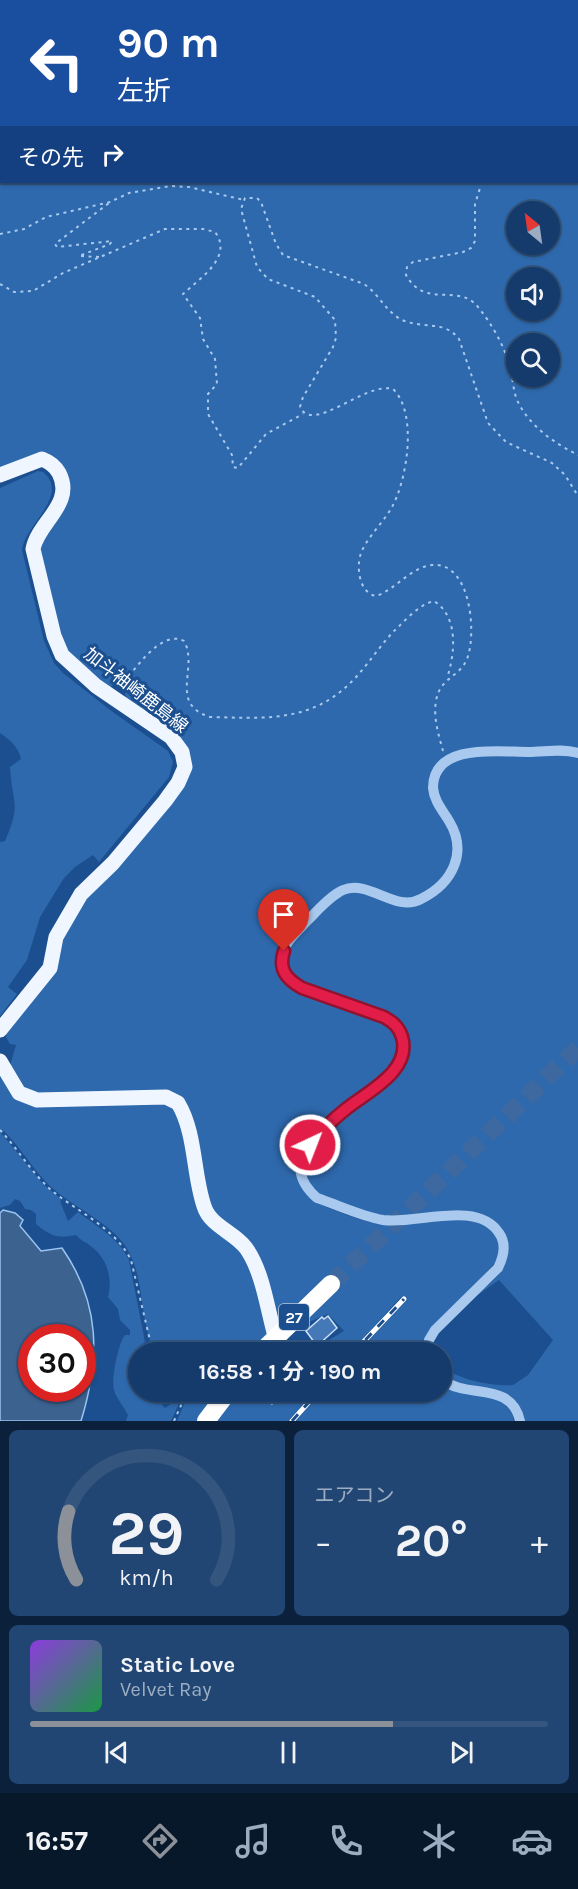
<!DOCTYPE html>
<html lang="ja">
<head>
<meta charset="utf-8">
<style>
	body { margin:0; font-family:Karla,"Noto Sans JP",sans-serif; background:#214673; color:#f1f3f6; height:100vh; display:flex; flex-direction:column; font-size:22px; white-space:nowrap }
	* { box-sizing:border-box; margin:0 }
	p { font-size:20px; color:#9dadc1 }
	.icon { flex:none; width:33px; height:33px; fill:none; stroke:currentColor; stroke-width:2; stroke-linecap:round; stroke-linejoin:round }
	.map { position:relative; height:1421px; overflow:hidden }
	.panel { display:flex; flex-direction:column; gap:9px; padding:9px; background:#0b203b; flex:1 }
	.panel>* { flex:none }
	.guide { position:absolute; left:0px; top:0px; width:579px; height:183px; box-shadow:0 2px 4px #0004,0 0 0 2px #33557e; background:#1a4fa0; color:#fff; overflow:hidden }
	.needle { width:39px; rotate:331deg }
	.tools { position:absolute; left:506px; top:201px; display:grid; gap:12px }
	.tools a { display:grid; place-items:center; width:54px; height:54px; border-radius:50%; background:#143b6b; box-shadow:0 2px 4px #0004,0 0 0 2px #33557e; font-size:30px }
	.speed { position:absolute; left:18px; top:1324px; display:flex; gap:12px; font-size:30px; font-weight:700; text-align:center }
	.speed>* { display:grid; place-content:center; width:78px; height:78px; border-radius:50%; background:#143b6b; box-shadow:0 2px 4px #0004,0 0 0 2px #33557e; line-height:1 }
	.speed .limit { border:9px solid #d22; background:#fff; color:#111 }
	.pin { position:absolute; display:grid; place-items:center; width:51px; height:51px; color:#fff; margin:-62px -26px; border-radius:50% 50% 50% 0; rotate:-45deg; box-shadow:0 0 6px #0007 }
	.pin .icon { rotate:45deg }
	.me { position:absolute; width:66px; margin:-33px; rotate:43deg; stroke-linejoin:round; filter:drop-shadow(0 0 4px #0008) }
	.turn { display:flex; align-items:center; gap:21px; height:126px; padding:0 18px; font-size:27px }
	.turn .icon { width:78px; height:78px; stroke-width:2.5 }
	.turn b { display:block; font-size:42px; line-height:51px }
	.then { display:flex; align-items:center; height:57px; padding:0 18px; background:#0003; gap:12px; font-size:22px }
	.big { font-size:45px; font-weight:700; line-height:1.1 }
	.panel .card { flex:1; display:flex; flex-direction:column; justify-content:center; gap:9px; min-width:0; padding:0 21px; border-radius:9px; background:#214673 }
	.panel .dial { align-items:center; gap:0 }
	.dial svg { height:156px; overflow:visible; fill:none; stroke:#33557e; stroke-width:7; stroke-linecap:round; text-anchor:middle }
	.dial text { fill:#f1f3f6; stroke:none }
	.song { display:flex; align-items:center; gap:18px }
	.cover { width:72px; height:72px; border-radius:9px; background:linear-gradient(135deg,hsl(270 70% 55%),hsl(140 70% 35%)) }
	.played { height:6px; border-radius:3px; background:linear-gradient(90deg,#8c9099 70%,#33557e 70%) }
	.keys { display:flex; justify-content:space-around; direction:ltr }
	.heat { display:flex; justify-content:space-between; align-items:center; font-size:33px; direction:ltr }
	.panel .tiles { flex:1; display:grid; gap:9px; grid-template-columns:1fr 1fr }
	.card:last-child { grid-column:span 2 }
	.trip { position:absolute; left:128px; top:1342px; width:324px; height:60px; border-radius:30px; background:#143b6b; box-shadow:0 2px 4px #0004,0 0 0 2px #33557e; font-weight:700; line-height:60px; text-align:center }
	.tab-bar { display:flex; height:96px; justify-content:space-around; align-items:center; background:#08182b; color:#9dadc1 }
	.tab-bar .icon { width:42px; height:42px }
	.tab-bar .active { color:#8c9099 }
	.tab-bar b { font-size:27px; color:#f1f3f6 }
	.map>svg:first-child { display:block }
</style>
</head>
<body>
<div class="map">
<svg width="578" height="1421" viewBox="0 0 578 1421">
	<rect width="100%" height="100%" fill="#1b4f8f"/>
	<!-- green -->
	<g fill="#2e69ad" fill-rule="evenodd">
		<polygon points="36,0 181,0 36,2"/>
		<path d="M289 0H578V1421H525C508 1371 471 1404 441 1372V1362C448 1379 496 1387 513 1385L528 1375 553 1340 499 1280 469 1301C479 1292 494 1282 502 1270 519 1241 497 1217 468 1211 445 1207 419 1218 396 1217 382 1217 328 1201 318 1193 312 1188 308 1181 306 1174 295 1125 407 1093 407 1048H401C393 1097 244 1138 314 1202 335 1210 358 1221 380 1224 410 1228 518 1195 497 1261L431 1329 425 1340 424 1353H357L406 1301 401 1297 350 1353H298L316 1348 344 1331 328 1314 309 1322 293 1333 288 1331 336 1289 339 1290 327 1276 284 1318H276C267 1297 265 1273 254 1253 243 1234 217 1227 208 1208 193 1175 199 1134 181 1101L168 1093 159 1092 139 1095 87 1093 38 1096 23 1091 9 1069 16 1045 10 1044 6 1037 7 1027 48 979 54 969 60 939 84 897 116 866 188 777 190 758 181 740 127 701 125 694 127 685 123 680 110 687C54 661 48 607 39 552 44 520 85 497 59 463 56 458 51 453 44 453 30 452 14 465 0 469V178L2 182H578V2ZM516 212H549V244H516ZM516 278H549V310H516ZM516 344H549V376H516Z"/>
		<path d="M38 471 43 472C71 495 24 526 22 550L44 641 54 663 63 673 110 710 168 751 173 762 169 777 99 862 93 855 75 867 64 878 40 917 27 960 8 987 17 994 0 1016V842L5 841C22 801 12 805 10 767L21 759C18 746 10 740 0 733V488Z"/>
		<path d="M0 1071 16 1097 176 1105 196 1187 247 1257 269 1331 252 1353H156C138 1321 146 1278 126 1247 112 1224 72 1206 51 1187 34 1171 21 1148 4 1131L1 1133 43 1184 62 1200 60 1201 68 1221 78 1212C97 1227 118 1237 129 1260L145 1342 137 1348 138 1376 133 1387 138 1392 150 1395 152 1392H160L157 1399 165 1408 183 1395 171 1421H126L128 1415C124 1407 116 1398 114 1390 111 1379 118 1344 125 1335H130V1330L120 1320 118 1309 108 1297C113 1280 107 1258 92 1247 86 1242 81 1241 76 1235 58 1239 50 1236 36 1224V1214L31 1210 25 1209 20 1201 15 1199 10 1205 0 1208Z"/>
		<path d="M441 1382C464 1388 510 1391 514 1421H296L322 1392H441Z"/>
		<polygon points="189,1392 219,1392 198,1421 177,1421"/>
		<polygon points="282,1392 314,1392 288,1421 216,1421 235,1394 252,1395 273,1405"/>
	</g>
	<!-- water -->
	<path fill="#3c6290" stroke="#9cc4f0" stroke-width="1.5" fill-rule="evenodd" d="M3 1210 15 1213 23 1220 20 1226 41 1251 62 1248C101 1304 100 1359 81 1421H0V1213ZM32 1338H82V1389H32Z"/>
	<!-- building -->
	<g fill="#4478b7" stroke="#cfe3fa" stroke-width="1.5">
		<polygon points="328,1316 337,1328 317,1346 306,1331 322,1317 324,1319"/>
		<polygon points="248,1392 278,1392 272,1404"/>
	</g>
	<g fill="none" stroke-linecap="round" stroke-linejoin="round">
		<!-- highway-tunnel -->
		<polyline stroke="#3d69a0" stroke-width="18" stroke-dasharray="18 9" stroke-linecap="butt" points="331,1284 578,1048"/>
		<!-- path -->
		<g stroke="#a9c9ee" stroke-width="2" stroke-dasharray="3 4.5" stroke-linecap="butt">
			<polyline points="201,0 202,2"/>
			<polyline points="186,2 188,0"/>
			<path d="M482 182 475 204V241L471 248 463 252 413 262 407 267 406 275C426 310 458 282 478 307 492 324 505 347 510 368 513 379 513 390 517 400 529 426 554 443 578 455"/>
			<polyline points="0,234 24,229 46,217 110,202 129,193 171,186 189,187 244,200"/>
			<polyline points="99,257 79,256 110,244 112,241 57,247 55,244 109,203"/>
			<path d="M0 284 14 292 33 291 63 273 165 229H203L215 232C234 257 199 279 183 294L200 318 203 339 215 359 217 384 208 394V414L232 455 233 467 238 468 266 434 303 414"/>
			<path d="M120 688C132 673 161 628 184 641 199 667 168 704 210 717 260 718 306 723 346 687 364 671 377 649 394 631 406 620 418 605 434 601 459 617 455 654 447 678"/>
			<path d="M443 751C439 736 433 718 436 701 440 677 459 678 467 659 477 634 471 561 432 565 411 567 395 590 376 596 359 593 356 567 361 553 368 536 383 523 392 507 407 480 418 413 393 389 365 381 313 435 300 407L303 397 333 347 336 338 335 320 315 297 268 279 257 267 241 209 245 198H257L261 202 276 244 283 255 364 284C379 294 386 312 402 320 422 329 445 320 459 339L488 423 506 442 552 463 565 475 578 496"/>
			<path d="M0 1130C17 1148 32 1173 51 1190 78 1212 115 1228 131 1260L153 1353"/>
			<polyline points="174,1421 187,1392"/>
		</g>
		<!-- minor -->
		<g stroke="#a9c9ee" stroke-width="10">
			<path d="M427 1353 429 1340 435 1330 498 1268C504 1256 507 1244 499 1233 477 1199 416 1225 383 1220 361 1216 338 1205 317 1198 249 1138 413 1093 403 1042 401 1030 394 1023 384 1017L302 988C290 981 278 972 282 956 285 941 298 931 308 920 318 910 330 896 343 890 369 879 395 913 421 899 453 883 468 852 449 821 443 811 434 801 433 788 433 742 500 752 528 752 545 752 562 748 578 753"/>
			<path d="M441 1379C467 1400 511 1380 520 1421"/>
		</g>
		<!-- major -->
		<g stroke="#f0f6ff" stroke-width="15">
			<polyline points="283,2 283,0"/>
			<polyline points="0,136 2,135"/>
			<path d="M0 475 42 459C50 462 55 466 59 473 75 504 38 522 33 549L54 636 62 655 96 686 171 737 182 752 185 767 178 783 165 801 113 863 81 894 56 937 50 968 0 1030"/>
			<path d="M0 1061 19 1093 37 1100 166 1097 178 1103C196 1133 193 1174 204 1206 210 1226 234 1232 246 1248 263 1272 267 1308 275 1336"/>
		</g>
		<!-- highway -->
		<g stroke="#fff" stroke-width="18">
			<polyline points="260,1353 331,1284"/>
			<polyline points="206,1421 228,1392"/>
		</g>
		<!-- rail casing -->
		<g stroke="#fff" stroke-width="5">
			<g id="rail">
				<polyline points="353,1353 404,1299"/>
				<polyline points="292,1421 318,1392"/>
			</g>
		</g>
		<!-- rail -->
		<use href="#rail" stroke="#1b4f8f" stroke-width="3" stroke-dasharray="9" stroke-linecap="butt"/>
	</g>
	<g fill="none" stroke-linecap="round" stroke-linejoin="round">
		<!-- route casing -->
		<g stroke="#92132f" stroke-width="15">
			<path id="route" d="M284 951C278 969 286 979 302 988L384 1017C393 1022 399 1027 402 1037 412 1071 367 1092 346 1109 332 1120 321 1131 310 1145"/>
		</g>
		<!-- route -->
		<use href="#route" stroke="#e11d48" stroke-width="10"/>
	</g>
	<g text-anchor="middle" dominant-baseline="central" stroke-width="6" stroke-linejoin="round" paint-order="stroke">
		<!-- shield labels -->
		<rect fill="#1b4f8f" stroke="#bbcadd" stroke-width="1.5" x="279" y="1304" width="30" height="26" rx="4.5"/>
		<g font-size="16" font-weight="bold" fill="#fff">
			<text x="294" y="1317">27</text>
		</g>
		<!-- street labels -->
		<g font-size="18" fill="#fff" stroke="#1b4f8f">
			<text transform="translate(136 690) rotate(38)">加斗袖崎鹿島線</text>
		</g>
	</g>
</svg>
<div class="tools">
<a><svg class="needle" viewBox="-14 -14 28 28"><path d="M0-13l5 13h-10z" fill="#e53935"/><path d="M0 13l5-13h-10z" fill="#9dadc1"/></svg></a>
<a><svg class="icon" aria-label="sound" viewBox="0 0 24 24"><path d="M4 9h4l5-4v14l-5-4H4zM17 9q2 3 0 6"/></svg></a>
<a><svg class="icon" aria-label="search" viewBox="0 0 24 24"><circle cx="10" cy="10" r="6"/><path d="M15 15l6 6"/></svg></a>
</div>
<div class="speed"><div class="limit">30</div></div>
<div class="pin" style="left:284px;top:951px;background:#d93025"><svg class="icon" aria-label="arrive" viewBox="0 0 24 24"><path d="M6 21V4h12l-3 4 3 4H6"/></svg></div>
<svg class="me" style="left:310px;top:1145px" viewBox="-20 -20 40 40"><circle r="17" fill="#e11d48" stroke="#fff" stroke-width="3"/><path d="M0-11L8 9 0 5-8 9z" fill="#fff"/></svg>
<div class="trip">16:58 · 1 分 · 190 m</div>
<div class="guide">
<div class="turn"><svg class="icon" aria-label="left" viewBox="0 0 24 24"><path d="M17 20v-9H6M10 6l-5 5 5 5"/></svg><div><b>90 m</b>左折</div></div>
<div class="then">その先<svg class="icon" aria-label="right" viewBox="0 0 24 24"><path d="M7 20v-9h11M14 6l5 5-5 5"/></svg></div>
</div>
</div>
<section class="panel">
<div class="tiles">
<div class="card dial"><svg viewBox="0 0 100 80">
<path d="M14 69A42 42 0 1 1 86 69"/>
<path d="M14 69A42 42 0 0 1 10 34" stroke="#8c9099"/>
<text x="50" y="56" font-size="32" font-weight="700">29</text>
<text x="50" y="72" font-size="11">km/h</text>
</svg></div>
<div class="card"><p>エアコン</p>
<div class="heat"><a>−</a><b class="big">20°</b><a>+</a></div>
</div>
<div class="card">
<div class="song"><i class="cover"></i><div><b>Static Love</b><p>Velvet Ray</p></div></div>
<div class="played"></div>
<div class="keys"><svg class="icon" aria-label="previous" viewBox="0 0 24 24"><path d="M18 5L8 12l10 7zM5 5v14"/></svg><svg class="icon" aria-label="pause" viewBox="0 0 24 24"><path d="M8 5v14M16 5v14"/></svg><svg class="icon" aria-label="next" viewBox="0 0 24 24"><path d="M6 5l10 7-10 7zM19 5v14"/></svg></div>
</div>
</div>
</section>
<nav class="tab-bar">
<b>16:57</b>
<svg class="icon active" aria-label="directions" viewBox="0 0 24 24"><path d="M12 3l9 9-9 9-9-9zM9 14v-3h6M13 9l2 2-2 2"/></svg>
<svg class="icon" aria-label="music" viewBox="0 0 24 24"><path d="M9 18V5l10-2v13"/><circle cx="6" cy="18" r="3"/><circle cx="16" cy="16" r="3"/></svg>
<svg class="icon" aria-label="phone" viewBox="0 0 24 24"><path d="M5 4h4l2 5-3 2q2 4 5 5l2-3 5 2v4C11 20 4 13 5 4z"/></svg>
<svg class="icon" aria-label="climate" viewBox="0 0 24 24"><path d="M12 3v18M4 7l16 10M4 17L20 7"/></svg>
<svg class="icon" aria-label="car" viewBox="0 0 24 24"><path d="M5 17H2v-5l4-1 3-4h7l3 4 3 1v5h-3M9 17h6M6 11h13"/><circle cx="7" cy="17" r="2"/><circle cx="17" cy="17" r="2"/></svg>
</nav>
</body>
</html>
